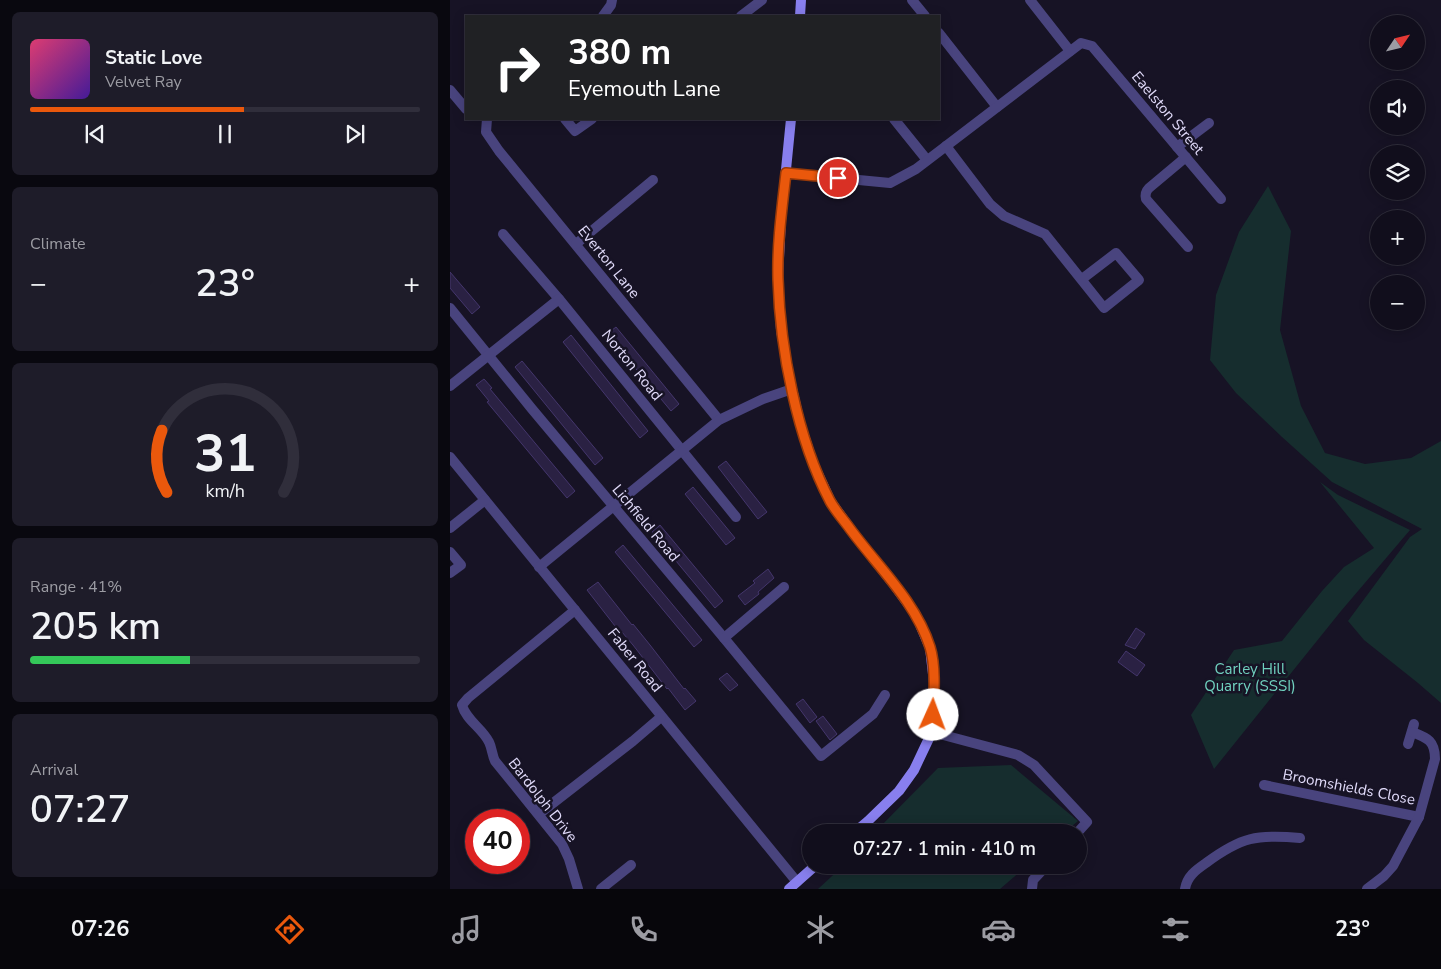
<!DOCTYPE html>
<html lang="en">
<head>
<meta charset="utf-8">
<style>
	body { margin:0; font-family:"Nunito Sans",sans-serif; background:#1e1c29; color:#f1f3f6; height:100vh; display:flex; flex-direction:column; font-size:19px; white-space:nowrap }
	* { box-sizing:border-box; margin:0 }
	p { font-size:16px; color:#9c9ca3 }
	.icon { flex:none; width:28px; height:28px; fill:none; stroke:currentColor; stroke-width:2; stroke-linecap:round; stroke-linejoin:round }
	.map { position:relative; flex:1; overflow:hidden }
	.panel { display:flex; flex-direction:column; gap:12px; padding:12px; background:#09080f; width:450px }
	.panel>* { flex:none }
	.top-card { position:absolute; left:15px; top:15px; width:475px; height:105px; border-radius:0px; box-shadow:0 2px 12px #0003,0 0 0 1px #302e3b; background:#202124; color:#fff; overflow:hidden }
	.needle { width:32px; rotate:55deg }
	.fabs { position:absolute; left:920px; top:15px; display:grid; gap:10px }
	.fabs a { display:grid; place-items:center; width:55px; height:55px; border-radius:50%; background:#110e1c; box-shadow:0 2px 12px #0003,0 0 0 1px #302e3b; font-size:25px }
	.speed { position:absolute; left:15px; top:809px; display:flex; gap:10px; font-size:25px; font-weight:700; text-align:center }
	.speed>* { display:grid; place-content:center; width:65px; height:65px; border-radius:50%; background:#110e1c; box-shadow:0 2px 12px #0003,0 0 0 1px #302e3b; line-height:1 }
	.speed .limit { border:8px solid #d22; background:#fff; color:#111 }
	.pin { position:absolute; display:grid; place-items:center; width:42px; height:42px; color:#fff; margin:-21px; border:2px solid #fff; border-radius:50%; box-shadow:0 1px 5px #0007 }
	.me { position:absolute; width:55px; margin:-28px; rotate:2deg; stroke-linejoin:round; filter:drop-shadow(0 0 4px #0008) }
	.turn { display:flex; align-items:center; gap:18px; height:105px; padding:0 20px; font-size:22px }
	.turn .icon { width:65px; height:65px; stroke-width:2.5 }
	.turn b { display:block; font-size:35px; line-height:42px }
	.big { font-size:38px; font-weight:600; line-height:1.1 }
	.panel .tile { flex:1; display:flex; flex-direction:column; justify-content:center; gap:8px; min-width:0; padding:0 18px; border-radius:8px; background:#1e1c29 }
	.panel .dial { align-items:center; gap:0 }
	.dial svg { height:130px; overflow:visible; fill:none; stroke:#302e3b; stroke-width:7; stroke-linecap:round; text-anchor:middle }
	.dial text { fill:#f1f3f6; stroke:none }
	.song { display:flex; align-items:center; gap:15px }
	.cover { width:60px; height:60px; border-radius:8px; background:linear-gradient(135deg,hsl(340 70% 55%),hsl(260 70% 35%)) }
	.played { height:5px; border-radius:2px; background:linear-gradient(90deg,#ea580c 55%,#302e3b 55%) }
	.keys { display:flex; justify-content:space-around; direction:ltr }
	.heat { display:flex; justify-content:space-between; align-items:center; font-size:28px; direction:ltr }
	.charge { height:8px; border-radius:4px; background:linear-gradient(90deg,#34c759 41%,#302e3b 0) }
	.trip { position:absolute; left:352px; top:824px; width:285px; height:50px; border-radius:25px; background:#110e1c; box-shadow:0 2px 12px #0003,0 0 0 1px #302e3b; font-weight:600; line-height:50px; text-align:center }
	.dock { display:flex; height:80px; justify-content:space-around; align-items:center; background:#07060b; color:#9c9ca3 }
	.dock .icon { width:35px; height:35px }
	.dock .current { color:#ea580c }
	.dock b { font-size:22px; color:#f1f3f6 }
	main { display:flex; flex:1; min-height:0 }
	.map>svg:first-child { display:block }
</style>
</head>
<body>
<main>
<section class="panel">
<div class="tile">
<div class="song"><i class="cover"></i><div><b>Static Love</b><p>Velvet Ray</p></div></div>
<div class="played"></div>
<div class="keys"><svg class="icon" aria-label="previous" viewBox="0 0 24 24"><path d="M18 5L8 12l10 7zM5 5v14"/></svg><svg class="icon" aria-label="pause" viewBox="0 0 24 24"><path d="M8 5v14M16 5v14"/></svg><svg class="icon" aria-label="next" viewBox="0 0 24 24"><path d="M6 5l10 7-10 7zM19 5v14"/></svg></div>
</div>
<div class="tile"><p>Climate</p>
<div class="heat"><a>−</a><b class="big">23°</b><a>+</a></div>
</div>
<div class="tile dial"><svg viewBox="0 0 100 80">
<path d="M14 69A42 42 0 1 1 86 69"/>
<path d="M14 69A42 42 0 0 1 11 31" stroke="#ea580c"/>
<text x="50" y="56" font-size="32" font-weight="700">31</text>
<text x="50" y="72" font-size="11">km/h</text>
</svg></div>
<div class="tile"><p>Range · 41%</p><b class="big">205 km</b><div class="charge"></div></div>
<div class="tile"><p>Arrival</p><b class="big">07:27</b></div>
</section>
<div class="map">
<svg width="991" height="889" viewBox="0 0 991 889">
	<rect width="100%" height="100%" fill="#171325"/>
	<!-- green -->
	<g fill="#162d2e">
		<polygon points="818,186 841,231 830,330 851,406 875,453 915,464 961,458 991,441 991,703 968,683 914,640 898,621 960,537 972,529 882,482 832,437 786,393 760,360 766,295 789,232"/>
		<polygon points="870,482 888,495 960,530 891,611 764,769 741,715 784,650 832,641 872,591 894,567 924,548"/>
		<polygon points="561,765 628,821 615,832 425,832 488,768"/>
		<polygon points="394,865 578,865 550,889 368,889"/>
	</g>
	<!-- building -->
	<g fill="#2a2143" stroke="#44366c">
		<polygon points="0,272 30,307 22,314 0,288"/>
		<polygon points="166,327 229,404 221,411 157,334"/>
		<polygon points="121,335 198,431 190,438 113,342"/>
		<polygon points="72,361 153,458 145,465 65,367"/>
		<polygon points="34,379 42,388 40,389 125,491 117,498 37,402 39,401 26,385"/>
		<polygon points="276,461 317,512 308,519 268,467"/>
		<polygon points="243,487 285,538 276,545 235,494"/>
		<polygon points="210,525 273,601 265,608 202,532"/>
		<polygon points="173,545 252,640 244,647 165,552"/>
		<polygon points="318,569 324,578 308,592 309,594 295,605 288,596 305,583 303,581"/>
		<polygon points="148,582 182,625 183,624 200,645 234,689 235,688 246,701 235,710 218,688 217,689 183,645 166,625 165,626 137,590"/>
		<polygon points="686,628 695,634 685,649 675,645"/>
		<polygon points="676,651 695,665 687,676 668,662"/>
		<polygon points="277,673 288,685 280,691 269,679"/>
		<polygon points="353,699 367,717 360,723 346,704"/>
		<polygon points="373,716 387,734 380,740 366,721"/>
	</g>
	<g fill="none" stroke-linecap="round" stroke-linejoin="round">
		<!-- street -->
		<g stroke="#49447e" stroke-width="10">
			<polyline points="462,0 475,16"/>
			<polyline points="580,0 620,51"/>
			<polyline points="153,16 161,5 162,0"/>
			<polyline points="291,16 312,0"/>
			<polyline points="489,33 547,107"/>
			<polyline points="0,90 16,109"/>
			<polyline points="37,119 36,132 49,151 269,420"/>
			<polyline points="115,119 125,131 142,119"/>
			<polyline points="444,119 477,160"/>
			<polyline points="496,146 540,204 554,216 595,234 654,308 689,280 666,253 632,279"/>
			<polyline points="727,147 759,123"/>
			<path d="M736 157 699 188C696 191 695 195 696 199L738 247"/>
			<polyline points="336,173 440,183 466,169 631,43 642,46 771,199"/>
			<polyline points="53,234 109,299 286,517"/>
			<polyline points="126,244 203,180"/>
			<polyline points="0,308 82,409 274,638 371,756 423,714 435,695"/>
			<polyline points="0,386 109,299"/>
			<polyline points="0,457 347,882"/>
			<polyline points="0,528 35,500"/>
			<polyline points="0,552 11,565 0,573"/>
			<polyline points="89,567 269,420 313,399 342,389"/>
			<path d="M125 610 18 698 12 705C16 720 32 728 39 742 42 748 42 755 45 761L112 844 119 859 128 889"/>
			<polyline points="274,638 334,587"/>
			<polyline points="482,732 568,755 584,765 637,822 628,832"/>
			<polyline points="958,744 964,724"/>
			<polyline points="814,785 969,817"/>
			<polyline points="89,814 183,741 211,717"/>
			<polyline points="151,889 181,865"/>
			<polyline points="582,889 583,880 597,865"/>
			<path d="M735 889C737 876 746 870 756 863 791 837 807 834 850 838"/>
			<path d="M917 889 934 876 943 866 969 817 985 759C985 741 978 738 962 732"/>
		</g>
		<!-- secondary -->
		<g stroke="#887fee" stroke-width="10">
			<polyline points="350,16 351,0"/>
			<polyline points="341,119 331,220 328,277 331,330 339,376 350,423 363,463 381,502 410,542 445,586 466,615 480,648 484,683 482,732 464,770 449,791 418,821 405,832"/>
			<polyline points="339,889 366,865"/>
		</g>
	</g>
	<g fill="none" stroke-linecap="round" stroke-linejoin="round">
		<!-- route casing -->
		<g stroke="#983908" stroke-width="12">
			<path id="route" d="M388 178 336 173C332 208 327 244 328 279 330 349 347 438 380 501 385 510 392 518 398 526 426 565 465 600 480 647 486 666 484 695 483 715"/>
		</g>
		<!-- route -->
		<use href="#route" stroke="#ea580c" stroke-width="9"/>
	</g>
	<g text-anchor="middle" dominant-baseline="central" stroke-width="5" stroke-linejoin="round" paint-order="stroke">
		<!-- street labels -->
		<g font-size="15" fill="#e1dbfa" stroke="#171325">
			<text transform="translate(718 113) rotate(50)">Eaelston Street</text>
			<text transform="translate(159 262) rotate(51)">Everton Lane</text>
			<text transform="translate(182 365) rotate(51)">Norton Road</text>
			<text transform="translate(196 523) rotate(50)">Lichfield Road</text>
			<text transform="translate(185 660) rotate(51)">Faber Road</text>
			<text transform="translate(899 787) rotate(11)">Broomshields Close</text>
			<text transform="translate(93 800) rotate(52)">Bardolph Drive</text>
		</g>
		<!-- park labels -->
		<g font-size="15" fill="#70d1bf" stroke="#171325">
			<text x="800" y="669">Carley Hill<tspan x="800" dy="17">Quarry (SSSI)</tspan></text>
		</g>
	</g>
</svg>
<div class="fabs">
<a><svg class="needle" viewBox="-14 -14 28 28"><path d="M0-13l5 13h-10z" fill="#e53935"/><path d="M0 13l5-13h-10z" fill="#9c9ca3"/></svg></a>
<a><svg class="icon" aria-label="sound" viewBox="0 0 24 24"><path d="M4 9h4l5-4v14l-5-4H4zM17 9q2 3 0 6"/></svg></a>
<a><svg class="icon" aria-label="layers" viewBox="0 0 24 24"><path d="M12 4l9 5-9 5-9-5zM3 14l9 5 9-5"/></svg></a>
<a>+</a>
<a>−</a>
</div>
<div class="speed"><div class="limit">40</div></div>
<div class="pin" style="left:388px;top:178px;background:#d93025"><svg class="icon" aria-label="arrive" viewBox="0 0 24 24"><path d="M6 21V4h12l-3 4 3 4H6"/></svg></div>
<svg class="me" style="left:483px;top:715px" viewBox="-20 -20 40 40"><circle r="19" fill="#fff"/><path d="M0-13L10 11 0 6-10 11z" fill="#ea580c"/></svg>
<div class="trip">07:27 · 1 min · 410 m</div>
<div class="top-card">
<div class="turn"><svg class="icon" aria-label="right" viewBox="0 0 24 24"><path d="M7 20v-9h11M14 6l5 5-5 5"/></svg><div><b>380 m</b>Eyemouth Lane</div></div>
</div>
</div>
</main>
<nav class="dock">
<b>07:26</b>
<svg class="icon current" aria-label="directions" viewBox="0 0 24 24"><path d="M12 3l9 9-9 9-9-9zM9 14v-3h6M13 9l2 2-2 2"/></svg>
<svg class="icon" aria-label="music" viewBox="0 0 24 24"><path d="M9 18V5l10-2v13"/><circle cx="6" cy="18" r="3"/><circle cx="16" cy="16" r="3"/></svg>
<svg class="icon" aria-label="phone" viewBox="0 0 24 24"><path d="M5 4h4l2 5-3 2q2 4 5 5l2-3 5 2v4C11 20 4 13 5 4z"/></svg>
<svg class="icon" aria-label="climate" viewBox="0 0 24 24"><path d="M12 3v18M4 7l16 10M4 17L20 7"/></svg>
<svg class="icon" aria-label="car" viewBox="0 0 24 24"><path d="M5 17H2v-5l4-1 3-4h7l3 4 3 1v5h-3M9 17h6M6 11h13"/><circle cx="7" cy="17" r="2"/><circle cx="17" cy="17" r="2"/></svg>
<svg class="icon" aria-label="filters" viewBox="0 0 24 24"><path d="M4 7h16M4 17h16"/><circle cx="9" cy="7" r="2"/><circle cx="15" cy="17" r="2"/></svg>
<b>23°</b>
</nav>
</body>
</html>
